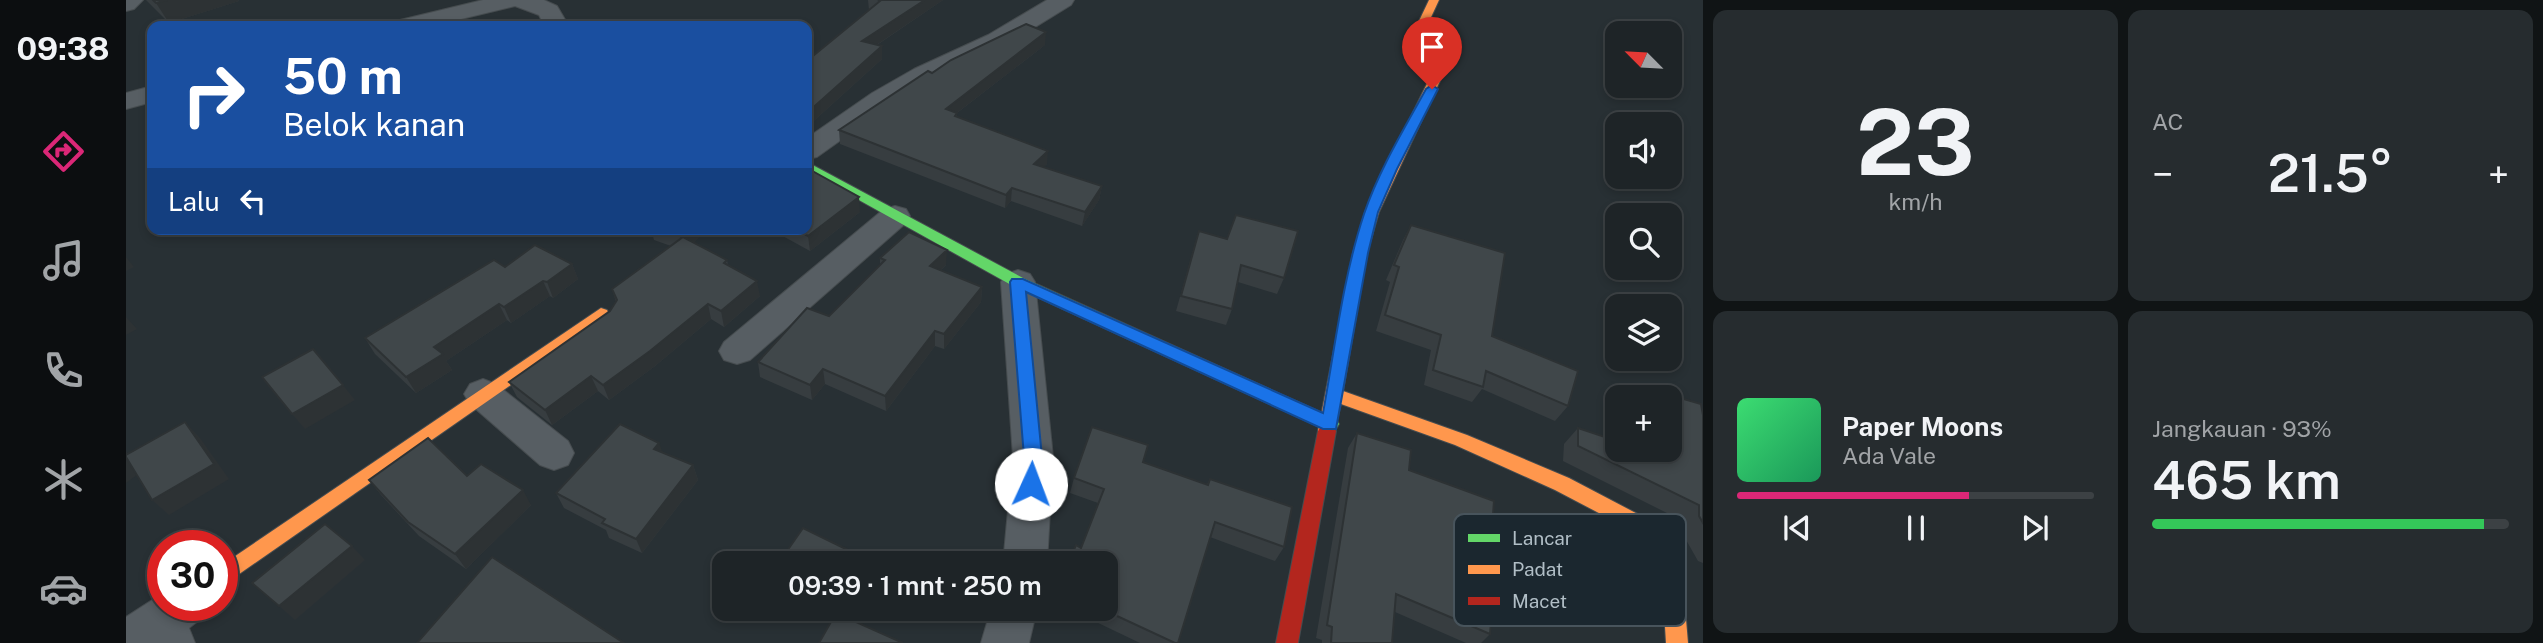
<!DOCTYPE html>
<html lang="id">
<head>
<meta charset="utf-8">
<style>
	body { margin:0; font-family:"Public Sans",sans-serif; background:#262c2f; color:#f1f3f6; height:100vh; display:flex; flex-direction:column; font-size:26px; white-space:nowrap }
	* { box-sizing:border-box; margin:0 }
	p { font-size:23px; color:#a1a4a7 }
	.icon { flex:none; width:38px; height:38px; fill:none; stroke:currentColor; stroke-width:2; stroke-linecap:round; stroke-linejoin:round }
	.map { position:relative; flex:1; overflow:hidden }
	.sheet { display:flex; flex-direction:column; gap:10px; padding:10px; background:#101415; width:840px }
	.sheet>* { flex:none }
	.banner { position:absolute; left:21px; top:21px; width:665px; height:214px; border-radius:14px; box-shadow:0 4px 10px #0003,0 0 0 2px #3c4144; background:#1a4fa0; color:#fff; overflow:hidden }
	.needle { width:46px; rotate:294deg }
	.tools { position:absolute; left:1479px; top:21px; display:grid; gap:14px }
	.tools a { display:grid; place-items:center; width:77px; height:77px; border-radius:14px; background:#1e2427; box-shadow:0 4px 10px #0003,0 0 0 2px #3c4144; font-size:35px }
	.speed { position:absolute; left:21px; top:530px; display:flex; gap:14px; font-size:35px; font-weight:700; text-align:center }
	.speed>* { display:grid; place-content:center; width:91px; height:91px; border-radius:50%; background:#1e2427; box-shadow:0 4px 10px #0003,0 0 0 2px #3c4144; line-height:1 }
	.speed .limit { border:10px solid #d22; background:#fff; color:#111 }
	.pin { position:absolute; display:grid; place-items:center; width:60px; height:60px; color:#fff; margin:-72px -30px; border-radius:50% 50% 50% 0; rotate:-45deg; box-shadow:0 0 7px #0007 }
	.pin .icon { rotate:45deg }
	.me { position:absolute; width:77px; margin:-38px; rotate:2deg; stroke-linejoin:round; filter:drop-shadow(0 0 5px #0008) }
	.turn { display:flex; align-items:center; gap:24px; height:147px; padding:0 21px; font-size:32px }
	.turn .icon { width:91px; height:91px; stroke-width:2.5 }
	.turn b { display:block; font-size:49px; line-height:60px }
	.then { display:flex; align-items:center; height:66px; padding:0 21px; background:#0003; gap:14px; font-size:26px }
	.big { font-size:52px; font-weight:600; line-height:1.1 }
	.sheet .widget { flex:1; display:flex; flex-direction:column; justify-content:center; gap:10px; min-width:0; padding:0 24px; border-radius:14px; background:#262c2f }
	.sheet .dial { align-items:center; gap:0 }
	.dial b { font-size:91px; line-height:1 }
	.song { display:flex; align-items:center; gap:21px }
	.cover { width:84px; height:84px; border-radius:10px; background:linear-gradient(135deg,hsl(140 70% 55%),hsl(150 70% 35%)) }
	.played { height:7px; border-radius:4px; background:linear-gradient(90deg,#db2777 65%,#3c4144 65%) }
	.keys { display:flex; justify-content:space-around; direction:ltr }
	.heat { display:flex; justify-content:space-between; align-items:center; font-size:38px; direction:ltr }
	.charge { height:10px; border-radius:5px; background:linear-gradient(90deg,#34c759 93%,#3c4144 0) }
	.sheet .tiles { flex:1; display:grid; gap:10px; grid-template-columns:repeat(2,1fr) }
	.trip { position:absolute; left:586px; top:551px; width:406px; height:70px; border-radius:14px; background:#1e2427; box-shadow:0 4px 10px #0003,0 0 0 2px #3c4144; font-weight:600; line-height:70px; text-align:center }
	main { display:flex; flex:1; min-height:0 }
	.menu { display:flex; flex-direction:column; width:126px; justify-content:space-around; align-items:center; background:#0c0e10; color:#a1a4a7 }
	.menu .icon { width:49px; height:49px }
	.menu .current { color:#db2777 }
	.menu b { font-size:32px; color:#f1f3f6 }
	.map>svg:first-child { display:block }
</style>
</head>
<body>
<main>
<nav class="menu">
<b>09:38</b>
<svg class="icon current" aria-label="directions" viewBox="0 0 24 24"><path d="M12 3l9 9-9 9-9-9zM9 14v-3h6M13 9l2 2-2 2"/></svg>
<svg class="icon" aria-label="music" viewBox="0 0 24 24"><path d="M9 18V5l10-2v13"/><circle cx="6" cy="18" r="3"/><circle cx="16" cy="16" r="3"/></svg>
<svg class="icon" aria-label="phone" viewBox="0 0 24 24"><path d="M5 4h4l2 5-3 2q2 4 5 5l2-3 5 2v4C11 20 4 13 5 4z"/></svg>
<svg class="icon" aria-label="climate" viewBox="0 0 24 24"><path d="M12 3v18M4 7l16 10M4 17L20 7"/></svg>
<svg class="icon" aria-label="car" viewBox="0 0 24 24"><path d="M5 17H2v-5l4-1 3-4h7l3 4 3 1v5h-3M9 17h6M6 11h13"/><circle cx="7" cy="17" r="2"/><circle cx="17" cy="17" r="2"/></svg>
</nav>
<div class="map">
<svg width="1577" height="643" viewBox="0 0 1577 643">
	<rect width="100%" height="100%" fill="#283034"/>
	<g fill="none" stroke-linecap="round" stroke-linejoin="round">
		<!-- street casing -->
		<g stroke="#464c4f" stroke-width="2">
			<g id="street">
				<polygon points="0,0 17,0 8,9 0,11"/>
				<polygon points="357,0 418,0 431,6 441,23 439,26 415,26 417,23 413,15 389,6 306,26 266,26 270,21"/>
				<polygon points="921,0 948,0 945,5 880,45 806,79 764,105 691,157 681,159 681,138 746,93 788,69 862,35"/>
				<polygon points="26,86 26,102 0,109 0,93"/>
				<polygon points="769,206 780,209 784,216 780,223 624,360 611,364 598,360 593,351 598,342 758,209"/>
				<polygon points="892,270 904,274 909,282 927,457 921,564 877,564 887,457 875,282 880,274"/>
				<polygon points="357,379 370,384 442,441 448,453 442,465 428,470 414,465 344,404 338,394 344,384"/>
				<polygon points="37,593 37,606 79,606 72,621 63,628 69,643 0,643 0,617"/>
				<polygon points="865,609 911,609 903,643 855,643"/>
			</g>
		</g>
		<!-- fast casing -->
		<g stroke="#464c4f" stroke-width="2">
			<polygon id="fast" points="681,162 897,278 1210,419 1213,424 1210,429 1204,431 1198,429 887,286 681,171"/>
		</g>
		<!-- slow casing -->
		<g stroke="#464c4f" stroke-width="2">
			<g id="slow">
				<polygon points="1303,0 1313,0 1294,41 1321,66 1253,212 1241,253 1217,391 1341,435 1443,478 1525,521 1540,536 1555,560 1562,643 1540,643 1535,562 1511,533 1429,490 1329,445 1215,404 1207,436 1201,438 1195,436 1192,431 1227,253 1239,212 1309,67 1283,42"/>
				<polygon points="475,308 481,310 483,314 481,318 96,586 96,565"/>
			</g>
		</g>
		<!-- jam casing -->
		<g stroke="#464c4f" stroke-width="2">
			<polygon id="jam" points="1201,424 1207,426 1210,431 1172,643 1150,643 1192,431 1195,426"/>
		</g>
		<!-- street -->
		<use href="#street" fill="#575e63" fill-rule="evenodd"/>
		<!-- fast -->
		<use href="#fast" fill="#63d668" fill-rule="evenodd"/>
		<!-- slow -->
		<use href="#slow" fill="#ff974d" fill-rule="evenodd"/>
		<!-- jam -->
		<use href="#jam" fill="#b3261e" fill-rule="evenodd"/>
	</g>
	<!-- wall -->
	<g fill="#373d40">
		<polygon points="20,0 112,0 113,1 43,23"/>
		<polygon points="742,0 817,0 751,45 756,46 756,59 681,127 681,52 688,55 743,10"/>
		<polygon points="919,45 831,113 831,117 921,164 917,167 976,186 973,200 956,226 885,201 879,208 714,144 713,130 806,73"/>
		<polygon points="734,212 684,251 644,229 681,229"/>
		<polygon points="1285,225 1366,336 1442,406 1429,421 1356,389 1346,402 1298,385 1305,350 1250,331 1264,282 1260,280 1277,240"/>
		<polygon points="525,229 582,229 567,243 601,260 602,265 634,296 598,327 585,319 529,366 483,400 472,391 426,425 391,397 383,382 484,311 490,302 486,289 545,246 528,240"/>
		<polygon points="1068,247 1158,278 1151,294 1112,282 1106,309 1100,325 1050,311"/>
		<polygon points="754,258 820,265 815,270 856,287 855,302 818,349 809,346 760,411 699,384 686,400 634,377 632,362 703,316 754,265"/>
		<polygon points="446,264 452,279 427,298 424,296 385,323 381,320 320,361 326,370 290,393 249,354 239,338"/>
		<polygon points="1513,386 1575,404 1577,415 1577,563 1572,561 1555,531 1555,520 1437,461 1438,444 1452,428 1491,441 1491,450 1544,450 1544,397 1503,397"/>
		<polygon points="1231,433 1283,470 1361,597 1364,634 1355,643 1340,643 1269,612 1266,643 1196,643 1196,640 1190,638 1222,448"/>
		<polygon points="536,452 567,465 572,480 516,553 483,538 480,530 438,508 430,493"/>
		<polygon points="341,476 405,505 340,569 293,536 255,495 243,480"/>
		<polygon points="948,478 1081,484 1084,479 1158,547 1149,561 1084,537 1052,643 1014,643 943,609 980,609 955,548 972,503 944,493"/>
	</g>
	<!-- shaded-wall -->
	<g fill="#2d3234">
		<polygon points="41,0 112,0 113,1 43,23 30,3"/>
		<polygon points="799,0 817,0 737,54 736,41"/>
		<polygon points="920,32 919,45 819,122 820,109"/>
		<polygon points="756,46 756,59 681,127 681,113"/>
		<polygon points="922,151 921,164 906,178 908,164"/>
		<polygon points="976,186 973,200 956,226 959,212"/>
		<polygon points="886,188 885,201 879,208 880,195"/>
		<polygon points="733,197 734,212 684,251 682,236"/>
		<polygon points="562,229 582,229 558,252 554,236"/>
		<polygon points="821,250 820,265 804,281 804,266"/>
		<polygon points="0,257 8,267 0,271"/>
		<polygon points="446,264 452,279 427,298 421,282"/>
		<polygon points="417,281 424,296 385,323 378,307"/>
		<polygon points="631,281 634,296 598,327 595,311"/>
		<polygon points="856,287 855,302 818,349 818,334"/>
		<polygon points="373,304 381,320 320,361 326,370 290,393 280,377 308,347"/>
		<polygon points="582,304 585,319 529,366 483,400 477,385"/>
		<polygon points="0,317 11,329 0,335"/>
		<polygon points="809,331 809,346 760,411 759,396"/>
		<polygon points="697,369 699,384 686,400 684,385"/>
		<polygon points="465,376 472,391 426,425 419,410"/>
		<polygon points="217,385 229,400 179,429 166,414"/>
		<polygon points="59,422 74,438 103,479 43,515 26,500"/>
		<polygon points="533,443 539,459 528,449"/>
		<polygon points="0,451 15,472 0,483"/>
		<polygon points="567,465 572,480 516,553 510,539"/>
		<polygon points="397,490 405,505 340,569 329,554"/>
		<polygon points="226,546 239,560 169,620 153,606"/>
		<polygon points="728,553 729,564 721,564"/>
	</g>
	<!-- building -->
	<g fill="#40474a" stroke="#2d3234" stroke-width="2">
		<polygon points="27,0 41,0 30,3"/>
		<polygon points="752,0 799,0 736,41 756,46 681,113 681,52 688,55 754,1"/>
		<polygon points="900,24 920,32 820,109 831,113 829,116 922,151 908,164 976,186 959,212 886,188 880,195 713,130 802,71 806,73 825,60"/>
		<polygon points="681,168 733,197 682,236 669,229 681,229"/>
		<polygon points="1110,215 1172,231 1158,278 1115,265 1106,309 1055,296 1073,231 1101,239"/>
		<polygon points="1285,225 1379,253 1366,336 1452,371 1442,406 1360,371 1357,387 1307,370 1315,335 1259,315 1273,267 1268,265"/>
		<polygon points="535,229 562,229 554,236"/>
		<polygon points="783,232 821,250 804,266 856,287 818,334 809,331 759,396 697,369 684,385 632,362 681,308 703,316 759,260 754,258"/>
		<polygon points="557,237 601,260 598,263 631,281 595,311 582,304 524,351 477,385 465,376 419,410 383,382 484,311 491,300 486,289"/>
		<polygon points="409,245 446,264 421,282 417,281 378,307 373,304 308,347 317,354 280,377 239,338 368,260 379,267"/>
		<polygon points="187,349 217,385 166,414 136,377"/>
		<polygon points="1513,386 1575,404 1577,415 1577,523 1573,516 1573,505 1452,446 1452,428 1491,441 1491,450 1516,450 1523,452 1523,450 1544,450 1544,397 1515,397"/>
		<polygon points="59,422 88,464 26,500 0,457 0,455"/>
		<polygon points="494,424 533,443 528,449 567,465 510,539 476,523 479,519 430,493"/>
		<polygon points="966,427 1022,445 1017,462 1082,485 1084,479 1166,507 1158,547 1089,522 1052,643 1049,643 976,609 980,609 980,564 942,564 950,545 955,548 978,489 948,478"/>
		<polygon points="1231,433 1285,450 1283,470 1368,501 1361,597 1367,599 1364,634 1270,594 1266,643 1205,643 1206,627 1201,625"/>
		<polygon points="302,438 341,476 355,464 397,490 329,554 282,522 243,480"/>
		<polygon points="199,524 226,546 153,606 126,583"/>
		<polygon points="677,528 728,553 721,564 652,564"/>
		<polygon points="366,557 498,643 291,643"/>
		<polygon points="710,613 777,643 693,643"/>
	</g>
	<!-- route -->
	<path fill="#1a73e8" stroke="#114b97" stroke-width="2" d="M1306 85 1312 89 1271 169 1252 212 1242 253 1210 429H1197L900 292 916 457 911 489 905 492 898 489 895 484 898 457 884 282 886 279H897L1197 413C1209 347 1217 277 1238 214 1253 170 1278 129 1300 89Z"/>
	<!-- legend -->
	<rect x="1328" y="514" width="232" height="112" rx="10" fill="#1b272f" stroke="#48545c" stroke-width="2"/>
	<rect x="1342" y="534" width="32" height="8" fill="#63d668"/>
	<rect x="1342" y="565" width="32" height="9" fill="#ff974d"/>
	<rect x="1342" y="597" width="32" height="8" fill="#b3261e"/>
	<g font-size="19" fill="#b1bec6">
		<text x="1386" y="545">Lancar</text>
		<text x="1386" y="576">Padat</text>
		<text x="1386" y="608">Macet</text>
	</g>
</svg>
<div class="tools">
<a><svg class="needle" viewBox="-14 -14 28 28"><path d="M0-13l5 13h-10z" fill="#e53935"/><path d="M0 13l5-13h-10z" fill="#a1a4a7"/></svg></a>
<a><svg class="icon" aria-label="sound" viewBox="0 0 24 24"><path d="M4 9h4l5-4v14l-5-4H4zM17 9q2 3 0 6"/></svg></a>
<a><svg class="icon" aria-label="search" viewBox="0 0 24 24"><circle cx="10" cy="10" r="6"/><path d="M15 15l6 6"/></svg></a>
<a><svg class="icon" aria-label="layers" viewBox="0 0 24 24"><path d="M12 4l9 5-9 5-9-5zM3 14l9 5 9-5"/></svg></a>
<a>+</a>
</div>
<div class="speed"><div class="limit">30</div></div>
<div class="pin" style="left:1306px;top:89px;background:#d93025"><svg class="icon" aria-label="arrive" viewBox="0 0 24 24"><path d="M6 21V4h12l-3 4 3 4H6"/></svg></div>
<svg class="me" style="left:905px;top:484px" viewBox="-20 -20 40 40"><circle r="19" fill="#fff"/><path d="M0-13L10 11 0 6-10 11z" fill="#1a73e8"/></svg>
<div class="trip">09:39 · 1 mnt · 250 m</div>
<div class="banner">
<div class="turn"><svg class="icon" aria-label="right" viewBox="0 0 24 24"><path d="M7 20v-9h11M14 6l5 5-5 5"/></svg><div><b>50 m</b>Belok kanan</div></div>
<div class="then">Lalu<svg class="icon" aria-label="left" viewBox="0 0 24 24"><path d="M17 20v-9H6M10 6l-5 5 5 5"/></svg></div>
</div>
</div>
<section class="sheet">
<div class="tiles">
<div class="widget dial"><b>23</b><p>km/h</p></div>
<div class="widget"><p>AC</p>
<div class="heat"><a>−</a><b class="big">21.5°</b><a>+</a></div>
</div>
<div class="widget">
<div class="song"><i class="cover"></i><div><b>Paper Moons</b><p>Ada Vale</p></div></div>
<div class="played"></div>
<div class="keys"><svg class="icon" aria-label="previous" viewBox="0 0 24 24"><path d="M18 5L8 12l10 7zM5 5v14"/></svg><svg class="icon" aria-label="pause" viewBox="0 0 24 24"><path d="M8 5v14M16 5v14"/></svg><svg class="icon" aria-label="next" viewBox="0 0 24 24"><path d="M6 5l10 7-10 7zM19 5v14"/></svg></div>
</div>
<div class="widget"><p>Jangkauan · 93%</p><b class="big">465 km</b><div class="charge"></div></div>
</div>
</section>
</main>
</body>
</html>
